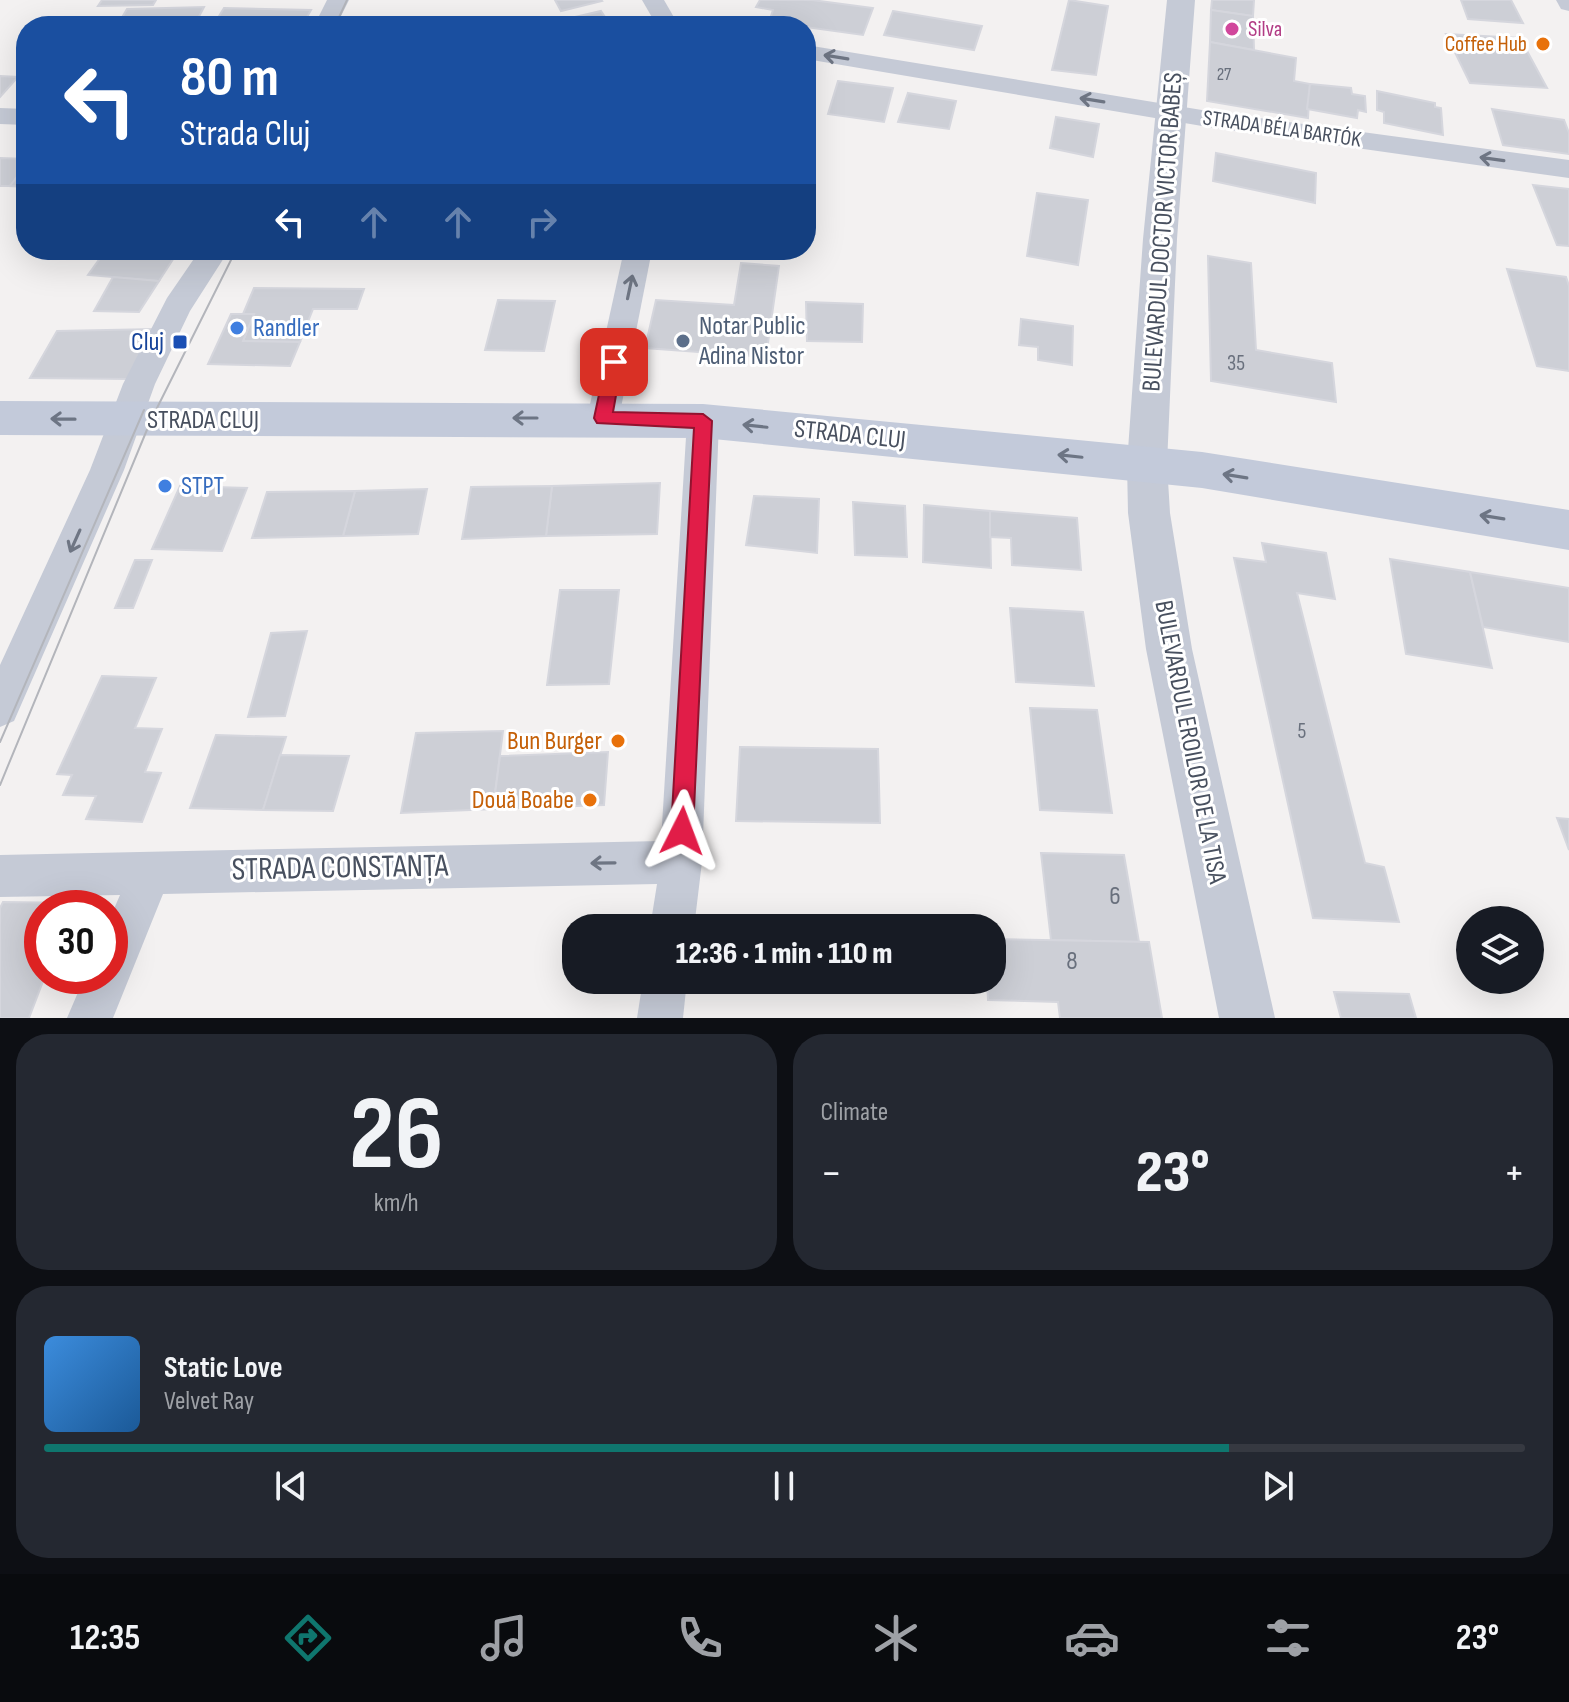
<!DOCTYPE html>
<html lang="en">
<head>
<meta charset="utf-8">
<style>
	body { margin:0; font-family:"Sofia Sans Condensed",sans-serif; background:#242831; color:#f1f3f6; height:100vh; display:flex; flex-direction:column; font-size:30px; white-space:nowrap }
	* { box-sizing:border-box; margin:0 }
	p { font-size:26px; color:#9ea1a6 }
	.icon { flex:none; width:44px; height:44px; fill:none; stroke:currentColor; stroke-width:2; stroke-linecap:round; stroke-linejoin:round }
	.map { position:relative; height:1018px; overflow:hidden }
	.sheet { display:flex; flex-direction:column; gap:16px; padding:16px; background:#0d0f14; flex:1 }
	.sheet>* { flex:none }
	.top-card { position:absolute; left:16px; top:16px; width:800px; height:244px; border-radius:32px; box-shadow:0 8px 32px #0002; background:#1a4fa0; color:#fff; overflow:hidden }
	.controls { position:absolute; left:1456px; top:906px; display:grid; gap:16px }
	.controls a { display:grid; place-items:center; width:88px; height:88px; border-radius:50%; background:#171b24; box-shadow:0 8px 32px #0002; font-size:40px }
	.speed { position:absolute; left:24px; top:890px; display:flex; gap:16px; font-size:40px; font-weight:700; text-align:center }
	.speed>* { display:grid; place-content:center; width:104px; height:104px; border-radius:50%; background:#171b24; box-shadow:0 8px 32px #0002; line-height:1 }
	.speed .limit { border:12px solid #d22; background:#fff; color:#111 }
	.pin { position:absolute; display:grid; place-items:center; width:68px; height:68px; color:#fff; margin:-34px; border-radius:16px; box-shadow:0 4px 12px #0006 }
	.me { position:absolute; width:88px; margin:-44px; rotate:3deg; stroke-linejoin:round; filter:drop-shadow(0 0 6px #0008) }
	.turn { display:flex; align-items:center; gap:28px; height:168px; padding:0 32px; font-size:36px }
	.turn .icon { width:104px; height:104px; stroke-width:2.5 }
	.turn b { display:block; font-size:56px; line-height:68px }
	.lanes { display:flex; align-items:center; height:76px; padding:0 32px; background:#0003; justify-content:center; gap:40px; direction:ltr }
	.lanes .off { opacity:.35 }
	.big { font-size:60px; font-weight:800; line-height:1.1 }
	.sheet .card { flex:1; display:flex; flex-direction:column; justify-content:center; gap:12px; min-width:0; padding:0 28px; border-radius:32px; background:#242831 }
	.sheet .dial { align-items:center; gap:0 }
	.dial b { font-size:104px; line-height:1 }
	.song { display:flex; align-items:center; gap:24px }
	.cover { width:96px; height:96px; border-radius:12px; background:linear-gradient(135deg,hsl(210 70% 55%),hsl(210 70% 35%)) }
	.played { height:8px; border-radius:4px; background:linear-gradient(90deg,#0f766e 80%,#363941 80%) }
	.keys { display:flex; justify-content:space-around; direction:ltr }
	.heat { display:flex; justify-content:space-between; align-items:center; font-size:44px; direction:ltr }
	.sheet .tiles { flex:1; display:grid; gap:16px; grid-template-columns:1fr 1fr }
	.card:last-child { grid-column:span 2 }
	.trip { position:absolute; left:562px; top:914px; width:444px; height:80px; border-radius:32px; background:#171b24; box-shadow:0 8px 32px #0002; font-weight:800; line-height:80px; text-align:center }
	.tab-bar { display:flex; height:128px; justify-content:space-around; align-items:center; background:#090b0e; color:#9ea1a6 }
	.tab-bar .icon { width:56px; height:56px }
	.tab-bar .selected { color:#0f766e }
	.tab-bar b { font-size:36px; color:#f1f3f6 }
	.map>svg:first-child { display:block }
</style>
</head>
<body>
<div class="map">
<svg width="1569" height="1018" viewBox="0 0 1569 1018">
	<rect width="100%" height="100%" fill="#f3f1f1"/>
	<!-- building -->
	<g fill="#cdcfd6" stroke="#d5d6dd" stroke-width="2">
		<polygon points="102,0 156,0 153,5 98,6"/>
		<polygon points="555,0 601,0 602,1 561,11"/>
		<polygon points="760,0 812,0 873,8 863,35 769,22 773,10 756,7"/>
		<polygon points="1069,0 1108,6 1096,75 1052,70"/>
		<polygon points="1212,0 1254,0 1253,16 1211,10"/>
		<polygon points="1461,0 1511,0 1523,23 1468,19"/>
		<polygon points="204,7 195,24 117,26 127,9"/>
		<polygon points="224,8 311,10 302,26 213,26"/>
		<polygon points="1211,10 1253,16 1254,50 1210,42"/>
		<polygon points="601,11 611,26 560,26 558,21"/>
		<polygon points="893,11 982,26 974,50 884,35"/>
		<polygon points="1446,34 1520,38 1547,88 1470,83"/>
		<polygon points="1210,42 1296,58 1294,81 1310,84 1308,118 1207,101"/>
		<polygon points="0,76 18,77 0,97"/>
		<polygon points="838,81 893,88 884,122 828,114"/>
		<polygon points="1310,84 1351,88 1352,94 1365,96 1366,112 1358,110 1357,118 1307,109"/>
		<polygon points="1377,91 1435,103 1435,107 1441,108 1443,135 1384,123 1384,112 1377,110"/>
		<polygon points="908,93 956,101 949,129 898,122"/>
		<polygon points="1492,109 1564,120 1569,133 1569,154 1503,145"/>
		<polygon points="1056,117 1099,124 1093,157 1050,148"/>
		<polygon points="1216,153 1316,173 1315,203 1213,181"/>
		<polygon points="0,158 26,159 26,165 10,186 0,186"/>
		<polygon points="26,165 26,187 10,186"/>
		<polygon points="1533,185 1569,189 1569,246 1557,245"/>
		<polygon points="1037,193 1088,200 1078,265 1027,256"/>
		<polygon points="106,250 179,250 159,281 88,275"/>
		<polygon points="524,250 564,250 561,259 523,259"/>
		<polygon points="1208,256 1251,263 1256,350 1332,363 1336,402 1211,381"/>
		<polygon points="741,263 779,266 766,357 645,348 656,300 734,305"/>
		<polygon points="1507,269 1566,277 1569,286 1569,371 1537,366"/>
		<polygon points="113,277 159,281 139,312 94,311"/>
		<polygon points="254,288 364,289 357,309 313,309 300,342 243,341 254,314 243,314"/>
		<polygon points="498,300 555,301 544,351 485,350"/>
		<polygon points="806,302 863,304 862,342 807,341"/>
		<polygon points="231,314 254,314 243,341 300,342 290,366 208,364"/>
		<polygon points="1021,319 1073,326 1072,365 1038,360 1038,347 1019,345"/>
		<polygon points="156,329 130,379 30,378 57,331"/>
		<polygon points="660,483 657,534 546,536 552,486"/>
		<polygon points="180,486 247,488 222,551 152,549"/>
		<polygon points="552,486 546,536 462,539 471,487"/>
		<polygon points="427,489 418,534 343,536 355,491"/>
		<polygon points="355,491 343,536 252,538 267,492"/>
		<polygon points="754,496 819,499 817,553 746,545"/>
		<polygon points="853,502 905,506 907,557 855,555"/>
		<polygon points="924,505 990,511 991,568 923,562"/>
		<polygon points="990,511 1077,518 1081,570 1012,565 1011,538 990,537"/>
		<polygon points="1262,543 1326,553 1335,599 1297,593 1365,863 1384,867 1399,922 1313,918 1234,558 1266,562"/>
		<polygon points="1390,559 1470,572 1492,668 1406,654"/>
		<polygon points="135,560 152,560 133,608 115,608"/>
		<polygon points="1470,572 1569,588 1569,642 1483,627"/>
		<polygon points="560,590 619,590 609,684 547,685"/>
		<polygon points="1010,608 1083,612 1094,686 1016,682"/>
		<polygon points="307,631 285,716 248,717 271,633"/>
		<polygon points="102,676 156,678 135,728 162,729 145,772 161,773 142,822 86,819 96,796 63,795 72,775 57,774"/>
		<polygon points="1030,708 1097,710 1112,813 1040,810"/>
		<polygon points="503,731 493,809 401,813 416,733"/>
		<polygon points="216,735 286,737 263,810 190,808"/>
		<polygon points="740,747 878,749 880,823 736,821"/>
		<polygon points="608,752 604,805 493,809 500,756"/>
		<polygon points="280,755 349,756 333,811 263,810"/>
		<polygon points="1557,818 1569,819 1569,850"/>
		<polygon points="1041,853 1124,855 1139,942 1051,940"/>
		<polygon points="3,902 74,903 72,908 42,908 42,976 45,976 29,1018 0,1018 0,908"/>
		<polygon points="992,939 1149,942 1162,1018 1060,1018 1058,1002 988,1000 987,980 992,980"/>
		<polygon points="1334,992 1409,994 1416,1018 1341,1018"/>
	</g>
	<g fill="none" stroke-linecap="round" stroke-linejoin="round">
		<!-- minor -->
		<g fill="#c5cad6" fill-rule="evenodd">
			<polygon points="327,0 349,0 336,26 314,26"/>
			<polygon points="642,0 664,0 679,26 657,26"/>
			<polygon points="1556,0 1569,0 1569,11 1561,9"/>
			<polygon points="806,45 1208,111 1569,160 1569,178 1208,127 806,59"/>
			<polygon points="0,108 26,109 26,125 0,124"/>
			<polygon points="200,250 229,250 190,311 155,384 124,470 14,721 0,727 0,665 90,470 123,384 167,298"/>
			<polygon points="624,250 652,250 619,418 614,427 603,431 592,427 587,418"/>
			<polygon points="703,408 714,412 719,421 702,862 694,928 650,928 657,884 163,894 113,1018 67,1018 85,976 110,976 110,918 120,895 0,897 0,855 661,841 687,421 692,412"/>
			<polygon points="643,980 687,980 683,1018 637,1018"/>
		</g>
		<!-- tertiary -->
		<polygon fill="#c5cad6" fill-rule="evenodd" points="1167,0 1195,0 1177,239 1167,464 1170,513 1192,649 1275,1018 1219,1018 1146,649 1128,513 1127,464 1143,239"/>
		<!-- secondary -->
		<polygon fill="#c3cada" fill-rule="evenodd" points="0,401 703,404 1202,452 1569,510 1569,550 1202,488 703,438 0,435"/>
		<!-- tram -->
		<g stroke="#b3b5bb" stroke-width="2">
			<polyline points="335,26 347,0"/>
			<polyline points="0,742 144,410"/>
			<polyline points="0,785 151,420 236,250"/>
		</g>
	</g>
	<!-- one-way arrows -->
	<defs><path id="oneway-shaft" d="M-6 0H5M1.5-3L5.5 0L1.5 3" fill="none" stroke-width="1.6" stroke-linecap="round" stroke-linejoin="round" transform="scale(2)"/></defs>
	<g stroke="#6e7583">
		<use href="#oneway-shaft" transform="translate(836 57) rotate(-171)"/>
		<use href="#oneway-shaft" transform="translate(1092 100) rotate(-171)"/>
		<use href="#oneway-shaft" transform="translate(1492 159) rotate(-172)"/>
		<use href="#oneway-shaft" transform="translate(630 287) rotate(-78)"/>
		<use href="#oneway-shaft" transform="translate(75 541) rotate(114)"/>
		<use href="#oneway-shaft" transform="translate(603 863) rotate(179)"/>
	</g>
	<g stroke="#6d7584">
		<use href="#oneway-shaft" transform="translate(525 418) rotate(-180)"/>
		<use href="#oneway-shaft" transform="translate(63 419) rotate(-179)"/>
		<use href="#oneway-shaft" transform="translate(755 426) rotate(-174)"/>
		<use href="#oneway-shaft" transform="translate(1070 456) rotate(-174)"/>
		<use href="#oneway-shaft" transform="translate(1235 476) rotate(-171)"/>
		<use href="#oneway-shaft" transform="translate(1492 517) rotate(-171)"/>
	</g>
	<!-- route -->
	<polygon fill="#e11d48" stroke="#92132f" stroke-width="2" points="614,356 622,362 613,412 703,414 712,421 693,831 690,839 682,842 674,839 671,831 694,428 597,423 594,418 606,362"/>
	<!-- markers -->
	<circle fill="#d1479c" stroke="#fff" stroke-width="3" cx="1232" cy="29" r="8"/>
	<g fill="#e8710a" stroke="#fff" stroke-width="3">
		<circle cx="1543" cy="44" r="8"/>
		<circle cx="618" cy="741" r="8"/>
		<circle cx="590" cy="800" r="8"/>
	</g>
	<g fill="#3f7fe0" stroke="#fff" stroke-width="3">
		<circle cx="237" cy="328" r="8"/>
		<circle cx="165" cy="486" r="8"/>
	</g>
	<circle fill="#5c6f8a" stroke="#fff" stroke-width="3" cx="683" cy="341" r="8"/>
	<rect fill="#1a4fb4" stroke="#fff" stroke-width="3" x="172" y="334" width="16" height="16" rx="4"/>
	<g text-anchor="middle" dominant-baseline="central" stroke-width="6" stroke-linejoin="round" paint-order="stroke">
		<!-- far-number labels -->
		<g font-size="18" fill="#69707d">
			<text x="1224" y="74">27</text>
		</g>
		<!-- far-hotel labels -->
		<g font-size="22" fill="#b23c85" stroke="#fff" text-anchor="start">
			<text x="1248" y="29">Silva</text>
		</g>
		<!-- far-food labels -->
		<g font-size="22" fill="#c56008" stroke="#fff" text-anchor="end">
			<text x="1527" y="44">Coffee Hub</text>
		</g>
		<!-- far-street labels -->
		<g font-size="22" fill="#48505f" stroke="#fff">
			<text transform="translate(1282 129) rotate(8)">STRADA BÉLA BARTÓK</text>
		</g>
		<!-- number labels -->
		<g font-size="22" fill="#69707d">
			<text x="1236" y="363">35</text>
			<text x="1302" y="731">5</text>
		</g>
		<!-- street labels -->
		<g font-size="26" fill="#48505f" stroke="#fff">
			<text transform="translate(1163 232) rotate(-86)">BULEVARDUL DOCTOR VICTOR BABEȘ</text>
			<text x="203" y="420">STRADA CLUJ</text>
			<text transform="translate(850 435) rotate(6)">STRADA CLUJ</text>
			<text transform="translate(1190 742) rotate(79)">BULEVARDUL EROILOR DE LA TISA</text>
		</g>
		<!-- service labels -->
		<g font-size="26" fill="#4e5e75" stroke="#fff" text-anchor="start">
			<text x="699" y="326">Notar Public<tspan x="699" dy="30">Adina Nistor</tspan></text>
		</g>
		<!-- shop labels -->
		<g font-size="26" fill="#366cbe" stroke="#fff" text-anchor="start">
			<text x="253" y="328">Randler</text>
			<text x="181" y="486">STPT</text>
		</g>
		<!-- transit labels -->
		<g font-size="26" fill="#164399" stroke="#fff" text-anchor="end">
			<text x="164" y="342">Cluj</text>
		</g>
		<!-- food labels -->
		<g font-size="26" fill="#c56008" stroke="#fff" text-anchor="end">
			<text x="602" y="741">Bun Burger</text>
			<text x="574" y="800">Două Boabe</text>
		</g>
		<!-- near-number labels -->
		<g font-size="26" fill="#69707d">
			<text x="1115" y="896">6</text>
			<text x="1072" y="961">8</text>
		</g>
		<!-- near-street labels -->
		<g font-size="32" fill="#48505f" stroke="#fff">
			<text transform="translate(340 868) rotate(-1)">STRADA CONSTANȚA</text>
		</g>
	</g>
</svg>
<div class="controls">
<a><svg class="icon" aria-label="layers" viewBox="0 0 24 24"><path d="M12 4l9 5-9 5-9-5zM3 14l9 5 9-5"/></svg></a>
</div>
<div class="speed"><div class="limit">30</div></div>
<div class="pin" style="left:614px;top:362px;background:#d93025"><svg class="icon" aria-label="arrive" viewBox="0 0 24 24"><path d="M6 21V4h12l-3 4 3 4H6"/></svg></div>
<svg class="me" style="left:682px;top:831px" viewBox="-20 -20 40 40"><path d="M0-17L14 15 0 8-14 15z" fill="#e11d48" stroke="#fff" stroke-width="4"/></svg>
<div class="trip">12:36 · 1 min · 110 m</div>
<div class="top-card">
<div class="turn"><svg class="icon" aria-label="left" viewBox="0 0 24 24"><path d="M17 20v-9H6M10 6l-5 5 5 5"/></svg><div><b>80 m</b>Strada Cluj</div></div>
<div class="lanes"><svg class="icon" aria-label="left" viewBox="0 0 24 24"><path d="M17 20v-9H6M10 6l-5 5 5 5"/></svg><svg class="icon off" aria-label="ahead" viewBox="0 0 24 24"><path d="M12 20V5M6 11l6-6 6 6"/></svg><svg class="icon off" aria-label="ahead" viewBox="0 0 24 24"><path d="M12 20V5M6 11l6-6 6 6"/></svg><svg class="icon off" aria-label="right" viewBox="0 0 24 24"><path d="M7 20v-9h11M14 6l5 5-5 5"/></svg></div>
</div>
</div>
<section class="sheet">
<div class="tiles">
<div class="card dial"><b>26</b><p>km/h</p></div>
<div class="card"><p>Climate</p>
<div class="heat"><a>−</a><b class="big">23°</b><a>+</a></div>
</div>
<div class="card">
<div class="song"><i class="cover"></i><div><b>Static Love</b><p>Velvet Ray</p></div></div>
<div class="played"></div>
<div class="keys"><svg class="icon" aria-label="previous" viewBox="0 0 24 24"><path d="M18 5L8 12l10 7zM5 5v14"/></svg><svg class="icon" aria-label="pause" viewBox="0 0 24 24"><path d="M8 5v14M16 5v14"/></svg><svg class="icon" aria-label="next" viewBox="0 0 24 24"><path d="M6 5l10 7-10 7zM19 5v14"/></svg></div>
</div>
</div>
</section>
<nav class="tab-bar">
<b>12:35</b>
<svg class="icon selected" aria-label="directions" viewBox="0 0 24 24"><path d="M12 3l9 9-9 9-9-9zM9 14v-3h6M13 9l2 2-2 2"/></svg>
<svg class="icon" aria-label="music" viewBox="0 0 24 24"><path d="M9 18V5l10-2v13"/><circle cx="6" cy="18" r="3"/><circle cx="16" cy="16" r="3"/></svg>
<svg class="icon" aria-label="phone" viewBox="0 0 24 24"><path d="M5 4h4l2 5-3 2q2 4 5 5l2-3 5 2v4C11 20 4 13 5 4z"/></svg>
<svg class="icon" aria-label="climate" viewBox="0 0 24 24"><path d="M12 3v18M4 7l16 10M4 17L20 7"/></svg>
<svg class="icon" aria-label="car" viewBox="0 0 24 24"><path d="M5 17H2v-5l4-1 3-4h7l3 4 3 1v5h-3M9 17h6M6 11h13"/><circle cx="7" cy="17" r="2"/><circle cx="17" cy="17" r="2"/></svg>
<svg class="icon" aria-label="filters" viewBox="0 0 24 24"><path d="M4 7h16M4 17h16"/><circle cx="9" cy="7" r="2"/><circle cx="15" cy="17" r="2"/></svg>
<b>23°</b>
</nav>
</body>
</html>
